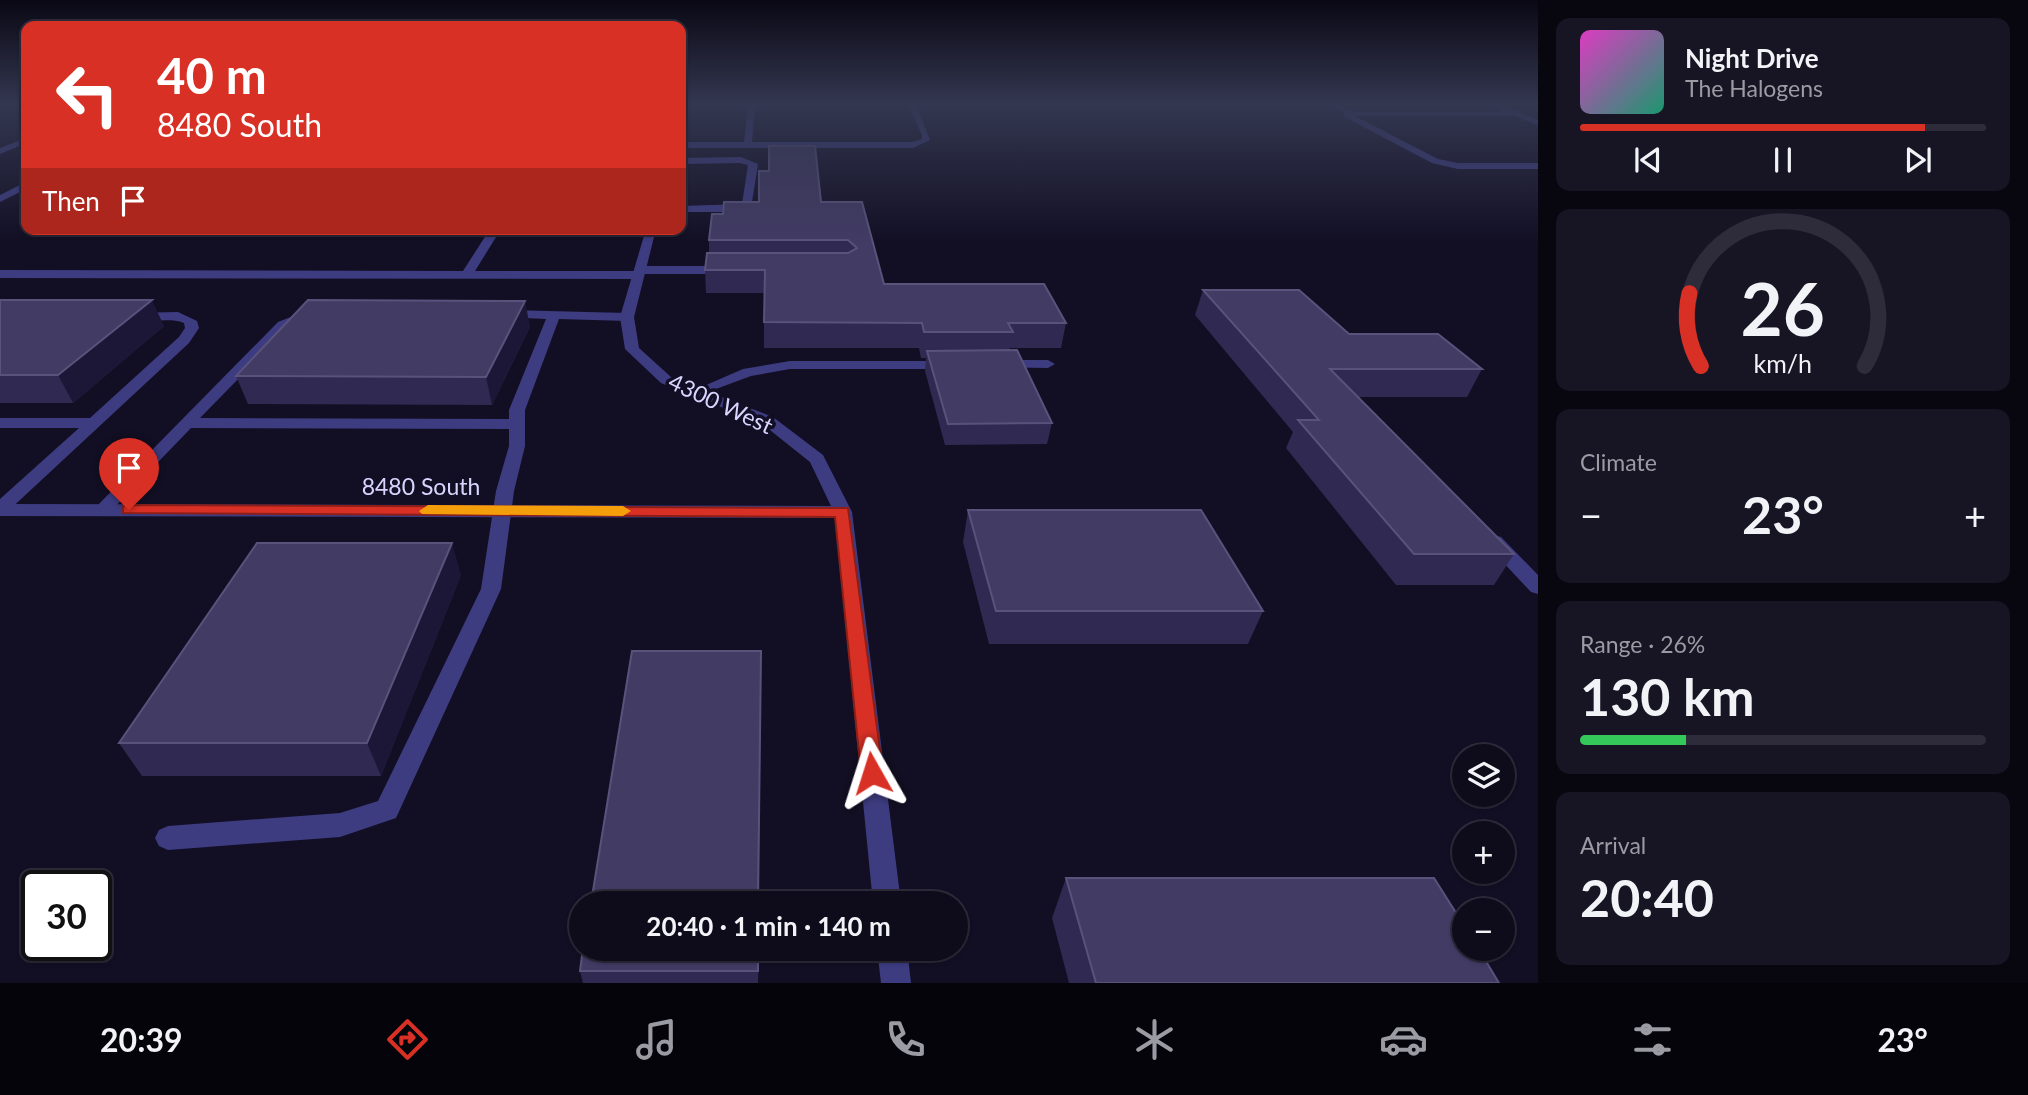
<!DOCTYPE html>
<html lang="en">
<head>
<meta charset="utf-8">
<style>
	body { margin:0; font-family:Lato,sans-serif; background:#171424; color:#f1f3f6; height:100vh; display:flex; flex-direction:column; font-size:26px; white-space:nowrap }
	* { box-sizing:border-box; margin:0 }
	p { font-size:23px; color:#9b9ba3 }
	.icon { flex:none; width:38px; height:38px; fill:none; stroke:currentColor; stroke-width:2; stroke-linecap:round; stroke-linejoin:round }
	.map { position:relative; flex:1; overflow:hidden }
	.drawer { display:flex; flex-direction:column; gap:18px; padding:18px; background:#08060f; width:490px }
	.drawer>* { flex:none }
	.guide { position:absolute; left:21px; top:21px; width:665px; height:214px; border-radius:14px; box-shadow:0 2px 5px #0004,0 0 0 2px #2e2b3a; background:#d93025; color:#fff; overflow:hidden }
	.controls { position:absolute; left:1452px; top:744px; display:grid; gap:14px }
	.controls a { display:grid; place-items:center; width:63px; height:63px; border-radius:50%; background:#0e0b1b; box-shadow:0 2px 5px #0004,0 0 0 2px #2e2b3a; font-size:35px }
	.speed { position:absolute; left:21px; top:870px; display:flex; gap:14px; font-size:35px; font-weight:700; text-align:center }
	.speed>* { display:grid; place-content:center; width:91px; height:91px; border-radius:50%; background:#0e0b1b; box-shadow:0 2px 5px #0004,0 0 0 2px #2e2b3a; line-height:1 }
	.speed .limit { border:4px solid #111; border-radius:10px; background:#fff; color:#111 }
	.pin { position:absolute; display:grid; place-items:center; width:60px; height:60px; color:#fff; margin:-72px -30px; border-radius:50% 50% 50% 0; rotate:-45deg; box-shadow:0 0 7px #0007 }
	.pin .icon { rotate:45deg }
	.me { position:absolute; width:77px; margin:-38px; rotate:354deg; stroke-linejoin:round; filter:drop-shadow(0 0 5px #0008) }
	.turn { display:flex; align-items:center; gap:24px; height:147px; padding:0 21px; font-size:32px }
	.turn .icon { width:91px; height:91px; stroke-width:2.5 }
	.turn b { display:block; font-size:49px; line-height:60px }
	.then { display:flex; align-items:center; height:66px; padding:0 21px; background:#0003; gap:14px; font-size:26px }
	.big { font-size:52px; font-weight:700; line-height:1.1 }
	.drawer .widget { flex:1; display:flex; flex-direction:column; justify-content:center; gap:10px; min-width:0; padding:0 24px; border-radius:14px; background:#171424 }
	.drawer .dial { align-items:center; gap:0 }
	.dial svg { height:182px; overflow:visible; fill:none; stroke:#2e2b3a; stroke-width:7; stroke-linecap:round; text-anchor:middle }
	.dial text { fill:#f1f3f6; stroke:none }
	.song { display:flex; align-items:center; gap:21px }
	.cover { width:84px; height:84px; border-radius:10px; background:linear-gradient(135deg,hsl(310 70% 55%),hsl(160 70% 35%)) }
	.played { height:7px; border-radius:4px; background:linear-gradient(90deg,#d93025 85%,#2e2b3a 85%) }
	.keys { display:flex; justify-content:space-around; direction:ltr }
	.heat { display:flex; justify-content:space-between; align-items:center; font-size:38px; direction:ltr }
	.charge { height:10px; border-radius:5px; background:linear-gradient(90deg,#34c759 26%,#2e2b3a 0) }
	.trip { position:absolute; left:569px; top:891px; width:399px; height:70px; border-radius:35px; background:#0e0b1b; box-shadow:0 2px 5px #0004,0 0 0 2px #2e2b3a; font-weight:700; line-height:70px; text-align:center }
	.dock { display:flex; height:112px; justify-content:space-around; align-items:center; background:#06040b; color:#9b9ba3 }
	.dock .icon { width:49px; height:49px }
	.dock .on { color:#d93025 }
	.dock b { font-size:32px; color:#f1f3f6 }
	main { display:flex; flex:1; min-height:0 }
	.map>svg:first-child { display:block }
</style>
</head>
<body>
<main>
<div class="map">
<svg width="1538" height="983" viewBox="0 0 1538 983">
	<rect width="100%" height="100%" fill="#120f24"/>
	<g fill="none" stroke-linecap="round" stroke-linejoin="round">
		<!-- lane -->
		<g fill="#3d3c81" fill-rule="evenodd">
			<polygon points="748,105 755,106 752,142 912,142 922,139 922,135 908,105 916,105 930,140 913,148 681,148 681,142 744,142"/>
			<polygon points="1324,105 1337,105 1358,112 1504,112 1492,105 1503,105 1538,120 1538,125 1515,116 1355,116 1438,159 1458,163 1538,163 1538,169 1458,169 1432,163 1343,116 1344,112"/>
			<polygon points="26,138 26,143 0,154 0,148"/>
			<polygon points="741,157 758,164 751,208 731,212 681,212 681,206 742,204 748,165 740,163 681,164 681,158"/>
			<polygon points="26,182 26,189 0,202 0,195"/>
			<polygon points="490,229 501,229 475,271 635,271 636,267 640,266 727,266 733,270 727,274 643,274 642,278 638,279 0,278 0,270 463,271"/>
			<polygon points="505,310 627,313 634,317 627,321 559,319 525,410 525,446 514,491 501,589 396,818 340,837 168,850 159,846 155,838 159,830 168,826 340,813 378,801 481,589 496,491 509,446 509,429 191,428 108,514 96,514 93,510 278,322 306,311 312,315 311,318 288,328 200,418 509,419 509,410 546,319 500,317 499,314"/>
			<path d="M178 312 197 321 199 328 189 343 6 513 0 515V499L79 428H0V418H90L179 337 185 328 184 323C167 316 143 326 129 316L131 313Z"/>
			<polygon points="1000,360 1048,360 1055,364 1048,368 995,367 993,364"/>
			<polygon points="790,361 948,361 955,365 948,369 790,369 751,376 697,396 690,392 743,369"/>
			<polygon points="1494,535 1501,537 1538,575 1538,594 1531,592 1487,545 1485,541"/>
		</g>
		<!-- street -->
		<g fill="#3d3c81" fill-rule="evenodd">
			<polygon points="682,105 690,105 685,121 681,123"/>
			<polygon points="646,229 656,229 634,317 639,348 671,377 773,417 823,455 852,512 901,903 873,903 835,518 0,516 0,504 831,506 810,462 761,423 661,383 625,349 620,317"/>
			<polygon points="877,948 907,948 911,983 881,983"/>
		</g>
	</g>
	<!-- wall -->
	<g fill="#302951">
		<polygon points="821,202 884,284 1066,323 1061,348 1010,348 1009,350 1052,423 1047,444 945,445 925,371 926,358 921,358 919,348 764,348 764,293 706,293 705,270 709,253 709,240 723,214"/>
		<polygon points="1203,290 1349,334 1482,369 1467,397 1358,397 1514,554 1494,585 1396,585 1286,448 1293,432 1195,315"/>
		<polygon points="0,300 164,326 73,403 0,403"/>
		<polygon points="530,327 492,405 248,404 236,376"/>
		<polygon points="968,510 1263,611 1248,644 989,644 963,542"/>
		<polygon points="461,575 381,776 142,776 119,743"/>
		<polygon points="1066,878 1499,983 1069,983 1052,918"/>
		<polygon points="583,948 759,948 758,983 583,983 580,971"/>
	</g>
	<!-- shaded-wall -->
	<g fill="#1c1737">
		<polygon points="152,300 164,326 73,403 58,375"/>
		<polygon points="525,301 530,327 492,405 486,377"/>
		<polygon points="452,543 461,575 381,776 367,743"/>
		<polygon points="761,651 759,903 758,903"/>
	</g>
	<!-- building -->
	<g fill="#423b64" stroke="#59537c" stroke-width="2">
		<polygon points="769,146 815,146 821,202 862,202 884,284 1044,284 1066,323 1008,323 1013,332 924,332 922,323 764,322 765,270 705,270 707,253 848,253 857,248 848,240 709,240 712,214 723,214 724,202 759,202 759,171 769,171"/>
		<polygon points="1203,290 1299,290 1349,334 1438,334 1482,369 1330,369 1514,554 1414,554 1298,420 1319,420"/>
		<polygon points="0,300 152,300 58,375 0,375"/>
		<polygon points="308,300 525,301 486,377 236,376"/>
		<polygon points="1017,350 1052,423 948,424 927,351"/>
		<polygon points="968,510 1201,510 1263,611 996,611"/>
		<polygon points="257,543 452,543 367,743 119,743"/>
		<polygon points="632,651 761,651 758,903 591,903"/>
		<polygon points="1066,878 1434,878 1465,927 1465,948 1478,948 1499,983 1096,983"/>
		<polygon points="583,948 758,948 758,971 580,971"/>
	</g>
	<!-- sky -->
	<linearGradient id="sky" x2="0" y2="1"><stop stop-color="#0a0814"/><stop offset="0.43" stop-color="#333750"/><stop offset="1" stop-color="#333750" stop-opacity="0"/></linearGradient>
	<rect width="1538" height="243" fill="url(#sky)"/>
	<!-- route -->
	<polygon fill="#d93025" stroke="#8d1f18" stroke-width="2" points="129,505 848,508 883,773 880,779 872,782 864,779 861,773 835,517 123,513 123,506"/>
	<!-- slow -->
	<polygon fill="#f59e0b" points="428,505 623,506 631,511 623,516 422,514 419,511"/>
	<g text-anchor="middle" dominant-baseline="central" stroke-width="7" stroke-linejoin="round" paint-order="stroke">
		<!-- street labels -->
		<g font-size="23" fill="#d8d4fe" stroke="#120f24">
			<text transform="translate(721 403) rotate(25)">4300 West</text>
			<text x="421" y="486">8480 South</text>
		</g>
	</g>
</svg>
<div class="controls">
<a><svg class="icon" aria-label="layers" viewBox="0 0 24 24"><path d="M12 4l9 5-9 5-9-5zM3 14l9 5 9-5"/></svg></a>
<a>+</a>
<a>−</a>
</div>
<div class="speed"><div class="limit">30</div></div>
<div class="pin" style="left:129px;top:510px;background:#d93025"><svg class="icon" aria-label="arrive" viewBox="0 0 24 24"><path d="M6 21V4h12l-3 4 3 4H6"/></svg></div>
<svg class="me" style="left:872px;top:773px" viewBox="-20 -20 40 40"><path d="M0-17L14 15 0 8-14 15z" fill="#d93025" stroke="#fff" stroke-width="4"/></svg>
<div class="trip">20:40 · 1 min · 140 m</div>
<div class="guide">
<div class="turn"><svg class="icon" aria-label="left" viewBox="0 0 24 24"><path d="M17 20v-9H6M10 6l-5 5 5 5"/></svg><div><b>40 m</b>8480 South</div></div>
<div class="then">Then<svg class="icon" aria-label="arrive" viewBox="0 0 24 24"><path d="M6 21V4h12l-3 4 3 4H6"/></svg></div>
</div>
</div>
<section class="drawer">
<div class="widget">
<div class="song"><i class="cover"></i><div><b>Night Drive</b><p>The Halogens</p></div></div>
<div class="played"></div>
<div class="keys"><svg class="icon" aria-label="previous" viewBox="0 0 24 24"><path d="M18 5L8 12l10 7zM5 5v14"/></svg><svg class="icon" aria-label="pause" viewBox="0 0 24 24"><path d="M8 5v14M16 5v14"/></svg><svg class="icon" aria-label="next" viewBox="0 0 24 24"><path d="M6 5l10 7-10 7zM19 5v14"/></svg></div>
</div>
<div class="widget dial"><svg viewBox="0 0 100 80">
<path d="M14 69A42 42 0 1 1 86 69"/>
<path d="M14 69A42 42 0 0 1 9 37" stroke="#d93025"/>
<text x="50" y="56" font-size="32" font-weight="700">26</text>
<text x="50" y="72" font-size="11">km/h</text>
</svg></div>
<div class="widget"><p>Climate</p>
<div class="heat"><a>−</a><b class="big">23°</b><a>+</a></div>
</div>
<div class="widget"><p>Range · 26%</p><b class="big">130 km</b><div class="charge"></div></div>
<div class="widget"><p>Arrival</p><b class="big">20:40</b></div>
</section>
</main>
<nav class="dock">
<b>20:39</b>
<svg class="icon on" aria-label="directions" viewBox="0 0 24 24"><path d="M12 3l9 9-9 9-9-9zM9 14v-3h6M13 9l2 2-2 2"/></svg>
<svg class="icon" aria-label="music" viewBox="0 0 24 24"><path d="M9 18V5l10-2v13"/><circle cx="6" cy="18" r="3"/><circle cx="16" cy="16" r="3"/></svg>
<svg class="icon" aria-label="phone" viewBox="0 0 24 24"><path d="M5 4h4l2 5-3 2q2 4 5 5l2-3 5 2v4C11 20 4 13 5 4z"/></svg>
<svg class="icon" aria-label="climate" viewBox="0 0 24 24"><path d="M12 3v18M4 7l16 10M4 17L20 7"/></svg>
<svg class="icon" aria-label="car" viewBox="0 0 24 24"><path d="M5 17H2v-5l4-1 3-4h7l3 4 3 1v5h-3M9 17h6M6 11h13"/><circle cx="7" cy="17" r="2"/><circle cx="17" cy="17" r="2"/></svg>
<svg class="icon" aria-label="filters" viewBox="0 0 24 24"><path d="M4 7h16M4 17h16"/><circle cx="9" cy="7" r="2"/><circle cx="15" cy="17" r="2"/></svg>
<b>23°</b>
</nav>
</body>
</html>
